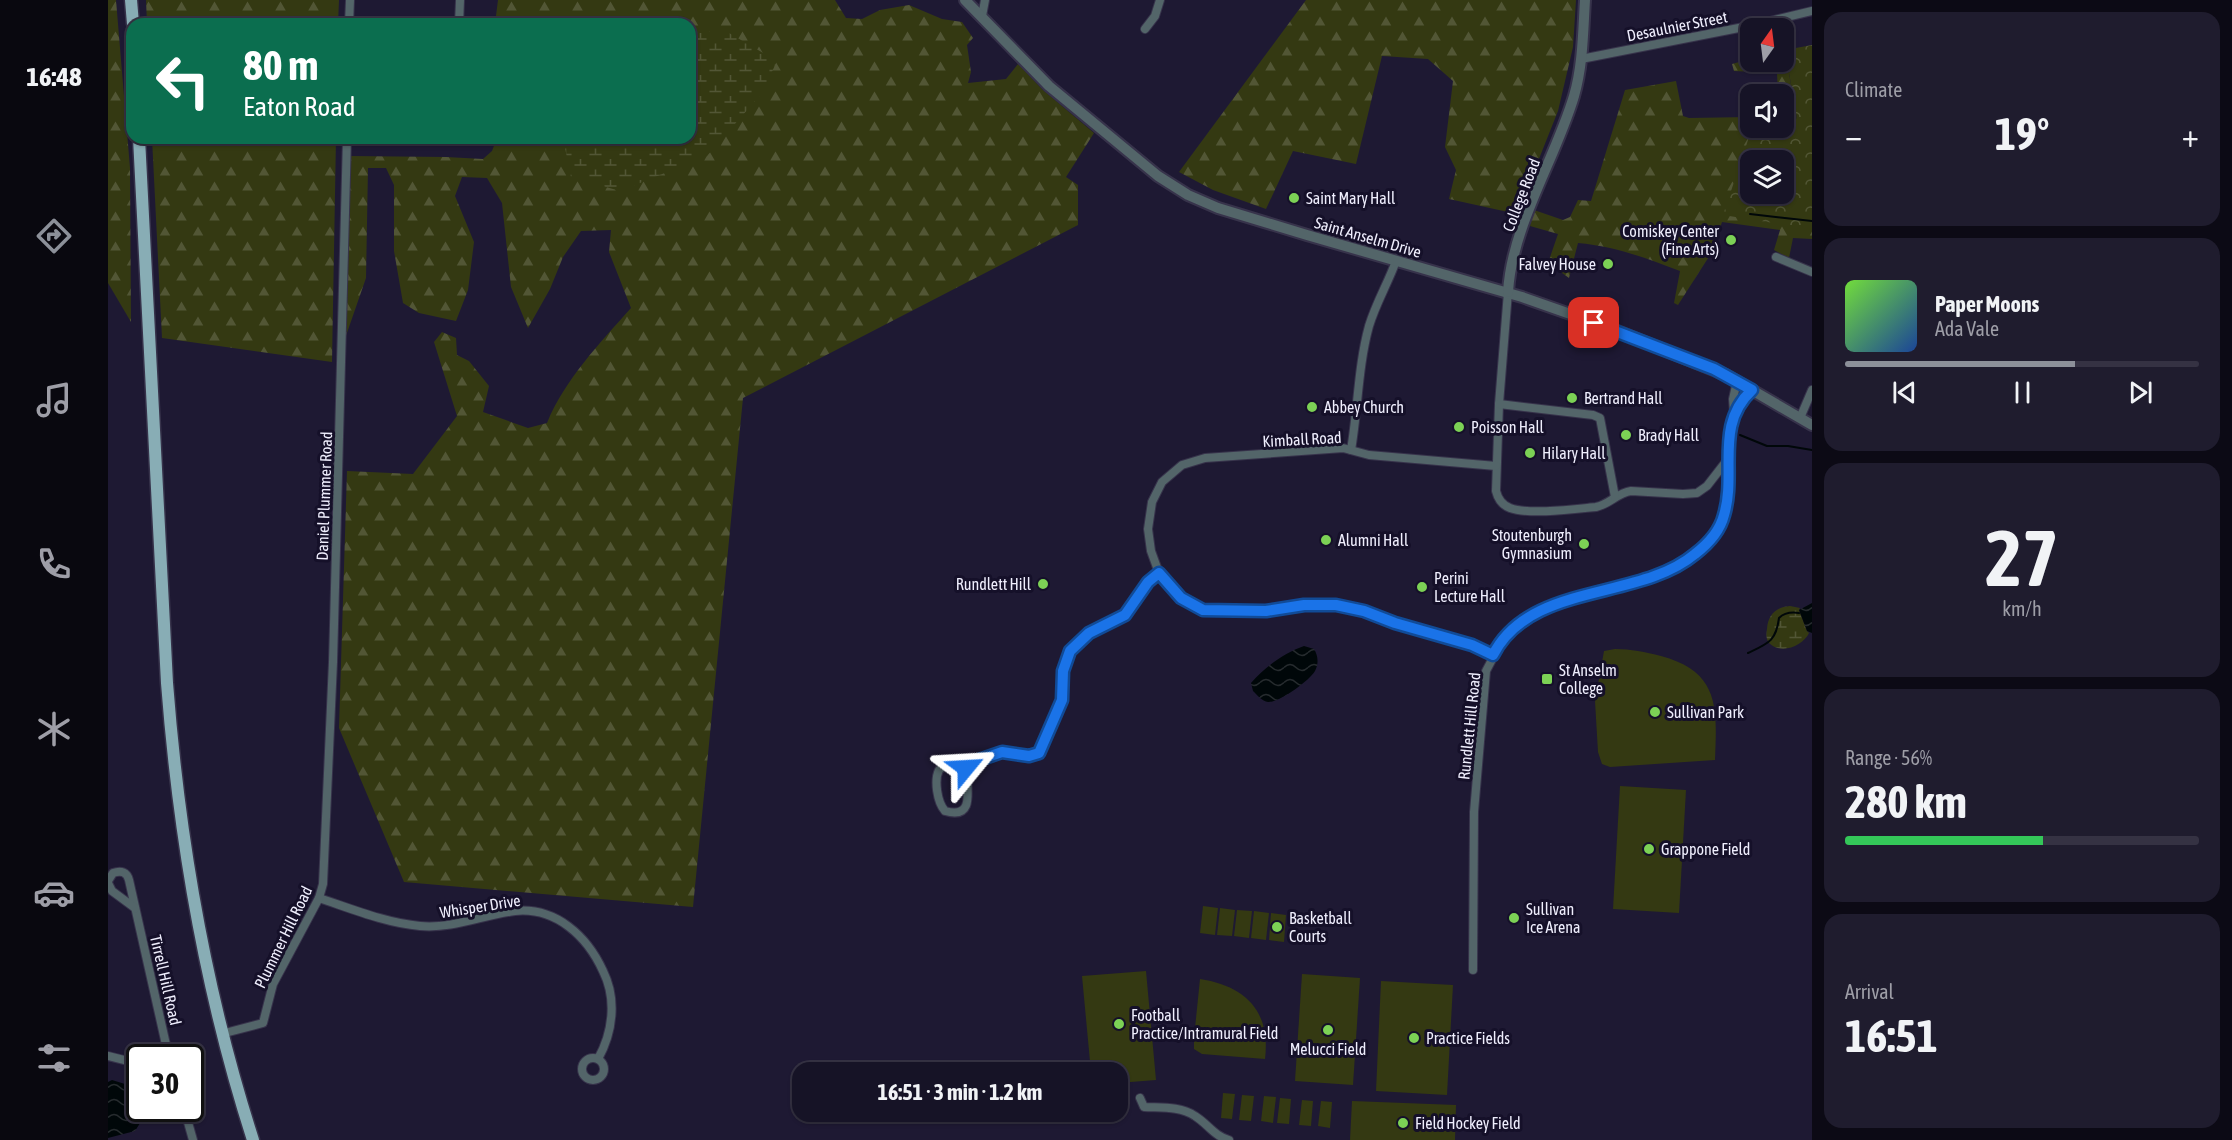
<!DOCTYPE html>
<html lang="en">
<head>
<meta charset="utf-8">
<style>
	body { margin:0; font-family:"Asap Condensed",sans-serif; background:#1f1c2e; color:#f1f3f6; height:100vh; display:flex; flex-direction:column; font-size:22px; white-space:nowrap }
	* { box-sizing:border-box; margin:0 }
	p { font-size:20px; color:#9e9ea7 }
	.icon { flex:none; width:33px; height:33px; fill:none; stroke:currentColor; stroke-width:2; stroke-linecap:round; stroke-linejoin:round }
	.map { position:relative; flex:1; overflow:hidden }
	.details { display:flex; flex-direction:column; gap:12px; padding:12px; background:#0c0a15; width:420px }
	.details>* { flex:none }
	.hud { position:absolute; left:18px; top:18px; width:570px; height:126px; border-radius:18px; box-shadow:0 2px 4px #0004,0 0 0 2px #353243; background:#0b6e4f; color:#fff; overflow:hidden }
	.needle { width:39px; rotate:14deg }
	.buttons { position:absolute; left:1632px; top:18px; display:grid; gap:12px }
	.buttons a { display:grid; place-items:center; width:54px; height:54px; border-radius:12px; background:#161326; box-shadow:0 2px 4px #0004,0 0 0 2px #353243; font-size:30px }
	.speed { position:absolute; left:18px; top:1044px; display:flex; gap:12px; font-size:30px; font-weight:700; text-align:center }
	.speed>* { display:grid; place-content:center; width:78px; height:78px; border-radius:50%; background:#161326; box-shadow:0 2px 4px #0004,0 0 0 2px #353243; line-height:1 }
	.speed .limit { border:3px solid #111; border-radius:9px; background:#fff; color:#111 }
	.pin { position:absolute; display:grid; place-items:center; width:51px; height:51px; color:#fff; margin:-26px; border-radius:12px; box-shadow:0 3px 9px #0006 }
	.me { position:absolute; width:66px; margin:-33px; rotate:63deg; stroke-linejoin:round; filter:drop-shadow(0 0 4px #0008) }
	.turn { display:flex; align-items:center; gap:21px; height:126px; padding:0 18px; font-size:27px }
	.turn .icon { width:78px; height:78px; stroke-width:2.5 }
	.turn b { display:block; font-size:42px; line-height:51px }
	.big { font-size:45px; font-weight:700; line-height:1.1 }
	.details .tile { flex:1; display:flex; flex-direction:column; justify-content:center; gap:9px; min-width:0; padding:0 21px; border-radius:18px; background:#1f1c2e }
	.details .dial { align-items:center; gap:0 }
	.dial b { font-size:78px; line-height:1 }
	.song { display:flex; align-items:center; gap:18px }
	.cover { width:72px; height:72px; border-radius:9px; background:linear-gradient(135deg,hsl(100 70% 55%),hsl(220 70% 35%)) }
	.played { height:6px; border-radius:3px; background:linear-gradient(90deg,#8c9099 65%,#353243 65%) }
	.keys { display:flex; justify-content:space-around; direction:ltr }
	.heat { display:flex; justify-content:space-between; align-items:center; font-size:33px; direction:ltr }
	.charge { height:9px; border-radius:4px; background:linear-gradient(90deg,#34c759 56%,#353243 0) }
	.trip { position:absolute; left:684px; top:1062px; width:336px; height:60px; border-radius:18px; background:#161326; box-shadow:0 2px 4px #0004,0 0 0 2px #353243; font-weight:700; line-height:60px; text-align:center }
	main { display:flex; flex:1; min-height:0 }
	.menu { display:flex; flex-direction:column; width:108px; justify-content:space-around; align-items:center; background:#09080f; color:#9e9ea7 }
	.menu .icon { width:42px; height:42px }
	.menu .selected { color:#8c9099 }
	.menu b { font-size:27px; color:#f1f3f6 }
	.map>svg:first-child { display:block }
</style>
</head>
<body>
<main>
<nav class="menu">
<b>16:48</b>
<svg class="icon selected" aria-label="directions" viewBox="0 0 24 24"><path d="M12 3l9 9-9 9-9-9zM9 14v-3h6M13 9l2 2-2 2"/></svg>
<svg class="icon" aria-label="music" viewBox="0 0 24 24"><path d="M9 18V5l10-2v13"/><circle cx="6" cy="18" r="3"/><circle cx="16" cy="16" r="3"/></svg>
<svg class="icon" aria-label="phone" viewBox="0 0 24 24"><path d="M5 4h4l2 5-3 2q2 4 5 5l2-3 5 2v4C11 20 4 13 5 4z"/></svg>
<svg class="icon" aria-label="climate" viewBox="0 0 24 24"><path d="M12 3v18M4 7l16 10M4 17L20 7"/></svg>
<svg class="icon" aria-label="car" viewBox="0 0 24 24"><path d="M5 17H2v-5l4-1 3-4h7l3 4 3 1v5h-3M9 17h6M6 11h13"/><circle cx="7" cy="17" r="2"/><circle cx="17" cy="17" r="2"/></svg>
<svg class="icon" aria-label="filters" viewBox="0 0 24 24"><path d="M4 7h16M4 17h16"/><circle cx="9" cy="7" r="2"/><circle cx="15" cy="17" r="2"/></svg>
</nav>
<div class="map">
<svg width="1704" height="1140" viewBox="0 0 1704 1140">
	<defs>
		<pattern id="forest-firs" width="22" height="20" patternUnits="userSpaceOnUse" patternTransform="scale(1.5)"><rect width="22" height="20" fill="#343912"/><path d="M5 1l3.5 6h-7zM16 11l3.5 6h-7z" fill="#525635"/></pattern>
		<pattern id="wetland-marsh" width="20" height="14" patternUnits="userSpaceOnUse" patternTransform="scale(1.5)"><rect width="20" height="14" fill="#343912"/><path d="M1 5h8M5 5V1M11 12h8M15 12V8" fill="none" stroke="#525635"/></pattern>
		<pattern id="park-crowns" width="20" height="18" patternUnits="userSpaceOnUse" patternTransform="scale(1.5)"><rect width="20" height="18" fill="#343912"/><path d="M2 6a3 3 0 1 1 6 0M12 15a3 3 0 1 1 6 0" fill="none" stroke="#525635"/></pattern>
		<pattern id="water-waves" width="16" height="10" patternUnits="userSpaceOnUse" patternTransform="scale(1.5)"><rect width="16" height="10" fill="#000709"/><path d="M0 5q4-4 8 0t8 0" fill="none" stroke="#262b2e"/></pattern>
	</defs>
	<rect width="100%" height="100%" fill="#1e1933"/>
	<!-- green -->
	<g fill="#343912">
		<path d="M1507 649C1523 649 1537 652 1553 656 1612 672 1609 708 1607 760L1502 767 1494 764 1490 752 1487 701 1496 651Z"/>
		<polygon points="1512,786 1578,790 1571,913 1505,909"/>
		<polygon points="1095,906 1110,908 1107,935 1092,933"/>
		<polygon points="1112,908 1127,910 1124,936 1109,935"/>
		<polygon points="1129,910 1144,911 1141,938 1126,936"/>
		<polygon points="1146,911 1161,913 1158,940 1143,938"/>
		<polygon points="1163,913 1178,915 1176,942 1161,940"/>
		<polygon points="1038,971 1048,1080 1010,1083 1010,1072 983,1072 974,976"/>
		<polygon points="1194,974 1252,978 1245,1085 1187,1081"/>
		<path d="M1092 979C1137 986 1163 1011 1157 1059L1094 1054 1086 1049V1038Z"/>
		<polygon points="1273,981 1345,985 1339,1095 1268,1091"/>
		<polygon points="1115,1093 1127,1094 1124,1119 1113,1118"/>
		<polygon points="1134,1095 1146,1096 1143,1121 1131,1120"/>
		<polygon points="1156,1096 1168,1097 1165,1123 1153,1121"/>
		<polygon points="1172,1098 1183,1099 1181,1124 1169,1123"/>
		<polygon points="1194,1100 1205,1101 1203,1126 1191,1125"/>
		<polygon points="1213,1101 1224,1102 1222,1128 1210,1126"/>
		<polygon points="1244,1101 1348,1105 1347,1140 1242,1140"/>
	</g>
	<!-- forest -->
	<g fill="url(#forest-firs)">
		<polygon points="0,0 8,0 22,168 23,322 0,283"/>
		<polygon points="38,0 231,0 230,24 39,24"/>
		<path d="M390 0H727L738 18 754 19 772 10 801 5 834 19 854 22 865 38 859 45 863 72 860 83 898 79 910 64 935 90 986 133 958 177 970 185V225L635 398 585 907 296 882 231 728 239 471 305 474 349 416 326 342 334 332 348 338 349 355 361 361 381 386 375 412 420 428 439 423C457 379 492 343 523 308L501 252 503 230 473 231 455 257 442 289 420 328 403 287 394 203 379 178 354 177 347 196 366 242 360 290 348 321 311 313 295 303 286 251V185L278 168H260L258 278 232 353 240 156 338 157 375 159 384 151 389 138H582V24H387Z"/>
		<polygon points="1198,0 1468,0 1465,47 1450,111 1409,214 1341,199 1348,170 1337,147 1345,81 1320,59 1274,56 1248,164 1185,151 1158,209 1105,190 1071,172"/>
		<path d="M1676 50H1677L1689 120 1641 151 1628 198 1678 210 1704 179V239L1685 238 1681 258 1666 250 1672 230 1614 222 1604 252 1570 305 1566 303 1572 271C1538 258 1506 246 1470 243L1461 278 1440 263 1450 234 1422 226 1426 210 1455 220 1462 217 1470 200 1483 201 1517 90 1568 81 1575 116 1581 118 1642 117V128H1676V94H1670L1669 73 1626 71 1624 64 1642 59V62H1676Z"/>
		<polygon points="44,138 228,138 224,362 54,338"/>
	</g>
	<!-- wetland -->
	<g fill="url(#wetland-marsh)">
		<polygon points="588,31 621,33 669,61 654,93 599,156 512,191 463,177 455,138 582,138 582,34"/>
		<path d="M1682 606 1692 608 1691 610 1699 631 1701 633C1695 646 1673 655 1661 643 1658 639 1658 634 1659 629 1660 615 1668 607 1682 606Z"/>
	</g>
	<!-- park -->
	<path fill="url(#park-crowns)" fill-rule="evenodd" d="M1704 45V229L1615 215 1644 128H1676V119H1689L1677 50ZM1642 160H1676V194H1642Z"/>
	<!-- water -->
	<g fill="url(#water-waves)">
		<polygon points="1704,603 1704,633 1699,631 1691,610"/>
		<path d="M1196 646 1206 649C1210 655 1211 664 1207 671 1201 681 1171 703 1160 702 1154 701 1149 695 1145 691L1143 683C1157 667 1176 653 1196 646Z"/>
		<polygon points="4,1080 17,1084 23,1091 31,1090 32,1108 41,1109 27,1131 0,1138 0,1082"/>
	</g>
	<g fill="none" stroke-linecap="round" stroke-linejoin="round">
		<!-- stream -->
		<g stroke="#000709" stroke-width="2">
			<polyline points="1642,214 1704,221"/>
			<polyline points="1632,435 1659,446 1680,446 1704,450"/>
			<path d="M1640 653C1661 643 1668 641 1671 618 1677 612 1684 612 1691 613"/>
		</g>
		<!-- minor casing -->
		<g stroke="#37334b" stroke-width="10">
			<g id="minor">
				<polyline points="874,16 877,0"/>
				<polyline points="241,24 242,0"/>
				<polyline points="351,24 352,0"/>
				<polyline points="1037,29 1047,16 1052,0"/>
				<polyline points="1473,59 1646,25 1704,11"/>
				<polyline points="1668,257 1704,272"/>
				<path d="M1400 292 1391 404 1388 491C1390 499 1394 505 1402 508 1421 515 1467 509 1488 507 1502 504 1509 493 1523 491L1575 494 1589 493 1599 486 1620 459"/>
				<polyline points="1391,404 1485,415 1492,418 1507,497"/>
				<polyline points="1626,412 1644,390"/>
				<polyline points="1692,418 1704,390"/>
				<path d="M1243 450C1250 409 1250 366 1261 326 1268 303 1280 283 1288 261"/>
				<polyline points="1385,655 1364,645 1287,623 1256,611 1228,605 1196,605 1155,611 1108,612 1090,609 1073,598 1051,573 1043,551 1040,529 1044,502 1054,482 1074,465 1097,458 1235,448 1261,455 1388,466"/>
				<path d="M859 764C856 782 871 821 837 811 829 802 826 780 831 770L836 766 865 763 894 752 921 756 931 753 954 700 955 671 962 651 981 633 1017 615 1040 582 1051 573"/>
				<path d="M0 881 5 873C13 870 19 872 21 880L61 1058"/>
				<polyline points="0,883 4,891 27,908"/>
				<path d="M211 898C244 909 278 923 312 926 345 929 375 915 407 911 448 907 479 936 495 971 509 999 505 1032 490 1059"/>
				<polyline points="1365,970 1366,812 1378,671 1396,637 1408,625 1426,615 1447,605 1531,580 1565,568 1583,558 1603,539 1617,513 1620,459 1626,412 1625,399 1629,381"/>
				<polyline points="113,1034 155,1023 165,984 211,898 215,884 225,662 239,138"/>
				<polyline points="0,1056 32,1064"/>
				<circle cx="485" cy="1069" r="11"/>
				<path d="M1032 1098 1036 1107C1053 1108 1072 1106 1087 1116 1100 1124 1106 1136 1121 1140"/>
				<polyline points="76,1108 85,1140"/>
			</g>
		</g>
		<!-- tertiary casing -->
		<g stroke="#37334b" stroke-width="14">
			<g id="tertiary">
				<polyline points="857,0 941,86 1050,176 1080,195 1110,208 1199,235 1414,297 1502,328 1618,375 1704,425"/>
				<path d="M1400 292C1404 225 1447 160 1466 96 1475 65 1475 32 1477 0"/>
			</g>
		</g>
		<!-- primary casing -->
		<g stroke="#37334b" stroke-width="15">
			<g id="primary">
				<polyline points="23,0 25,24"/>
				<path d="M31 138 59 683C71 839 97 991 145 1140"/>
			</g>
		</g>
		<!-- minor -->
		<use href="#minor" stroke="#536569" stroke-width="8"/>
		<!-- tertiary -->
		<use href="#tertiary" stroke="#536569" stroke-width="10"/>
		<!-- primary -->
		<use href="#primary" stroke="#88adb5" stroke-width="12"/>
	</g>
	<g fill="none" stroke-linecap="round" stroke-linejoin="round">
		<!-- route casing -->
		<g stroke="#114b97" stroke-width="15">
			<path id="route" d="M858 768 859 764 894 752 921 756 931 753 954 700 955 671 962 651 981 633 1017 615 1040 582 1051 573 1073 598 1095 610 1158 611 1196 605H1228L1256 611 1287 623 1364 645 1385 655C1422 582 1531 601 1587 554 1600 544 1612 531 1616 515 1629 472 1606 425 1644 390L1606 369 1486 323"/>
		</g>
		<!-- route -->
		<use href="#route" stroke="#1a73e8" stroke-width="10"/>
	</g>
	<!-- markers -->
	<g fill="#7cd155" stroke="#151029" stroke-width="2">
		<circle cx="1186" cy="198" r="6"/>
		<circle cx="1623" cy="240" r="6"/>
		<circle cx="1500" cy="264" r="6"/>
		<circle cx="1464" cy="398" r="6"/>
		<circle cx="1204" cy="407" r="6"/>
		<circle cx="1351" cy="427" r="6"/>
		<circle cx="1518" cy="435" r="6"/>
		<circle cx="1422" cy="453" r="6"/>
		<circle cx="1218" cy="540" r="6"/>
		<circle cx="1476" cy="544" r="6"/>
		<circle cx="935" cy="584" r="6"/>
		<circle cx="1314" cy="587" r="6"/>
		<rect x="1433" y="673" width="12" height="12" rx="3"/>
		<circle cx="1547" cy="712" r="6"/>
		<circle cx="1541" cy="849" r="6"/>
		<circle cx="1406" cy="918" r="6"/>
		<circle cx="1169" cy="927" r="6"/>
		<circle cx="1011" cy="1024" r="6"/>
		<circle cx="1220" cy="1030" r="6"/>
		<circle cx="1306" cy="1038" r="6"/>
		<circle cx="1295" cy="1123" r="6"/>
	</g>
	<g text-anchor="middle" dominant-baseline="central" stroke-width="6" stroke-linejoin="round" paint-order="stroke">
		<!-- street labels -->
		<g font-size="16" fill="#efeefd" stroke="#151029">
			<text transform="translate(1569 26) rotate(-11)">Desaulnier Street</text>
			<text transform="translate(1413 195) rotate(-69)">College Road</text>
			<text transform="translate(1260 237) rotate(16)">Saint Anselm Drive</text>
			<text transform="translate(1194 439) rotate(-3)">Kimball Road</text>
			<text transform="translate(216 496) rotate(-88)">Daniel Plummer Road</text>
			<text transform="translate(1361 726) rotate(-84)">Rundlett Hill Road</text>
			<text transform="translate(372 906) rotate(-9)">Whisper Drive</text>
			<text transform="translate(175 937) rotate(-64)">Plummer Hill Road</text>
			<text transform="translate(58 980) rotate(77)">Tirrell Hill Road</text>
		</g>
		<!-- poi labels -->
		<g font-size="16" fill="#efeefd" stroke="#151029" text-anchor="start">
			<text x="1198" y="198">Saint Mary Hall</text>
			<text x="1611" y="231" text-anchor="end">Comiskey Center<tspan x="1611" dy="18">(Fine Arts)</tspan></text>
			<text x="1488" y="264" text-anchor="end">Falvey House</text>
			<text x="1476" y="398">Bertrand Hall</text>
			<text x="1216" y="407">Abbey Church</text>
			<text x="1363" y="427">Poisson Hall</text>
			<text x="1530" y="435">Brady Hall</text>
			<text x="1434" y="453">Hilary Hall</text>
			<text x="1464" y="535" text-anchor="end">Stoutenburgh<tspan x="1464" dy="18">Gymnasium</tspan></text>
			<text x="1230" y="540">Alumni Hall</text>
			<text x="1326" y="578">Perini<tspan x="1326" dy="18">Lecture Hall</tspan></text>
			<text x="923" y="584" text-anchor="end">Rundlett Hill</text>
			<text x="1451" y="670">St Anselm<tspan x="1451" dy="18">College</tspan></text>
			<text x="1559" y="712">Sullivan Park</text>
			<text x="1553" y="849">Grappone Field</text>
			<text x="1418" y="909">Sullivan<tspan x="1418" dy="18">Ice Arena</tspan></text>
			<text x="1181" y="918">Basketball<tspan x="1181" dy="18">Courts</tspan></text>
			<text x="1023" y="1015">Football<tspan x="1023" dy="18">Practice/Intramural Field</tspan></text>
			<text x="1318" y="1038">Practice Fields</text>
			<text x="1220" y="1049" text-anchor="middle">Melucci Field</text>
			<text x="1307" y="1123">Field Hockey Field</text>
		</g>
	</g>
</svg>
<div class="buttons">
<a><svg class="needle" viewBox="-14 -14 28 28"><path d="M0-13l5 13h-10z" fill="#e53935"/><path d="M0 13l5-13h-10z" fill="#9e9ea7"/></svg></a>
<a><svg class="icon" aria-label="sound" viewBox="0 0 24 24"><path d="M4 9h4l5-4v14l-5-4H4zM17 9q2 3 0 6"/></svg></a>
<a><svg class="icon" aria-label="layers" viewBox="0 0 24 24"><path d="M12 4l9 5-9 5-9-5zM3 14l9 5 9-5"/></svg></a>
</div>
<div class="speed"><div class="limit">30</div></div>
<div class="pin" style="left:1486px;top:323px;background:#d93025"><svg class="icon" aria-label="arrive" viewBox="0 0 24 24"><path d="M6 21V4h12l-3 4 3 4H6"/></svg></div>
<svg class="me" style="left:858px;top:768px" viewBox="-20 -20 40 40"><path d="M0-17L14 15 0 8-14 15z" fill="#1a73e8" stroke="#fff" stroke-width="4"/></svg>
<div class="trip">16:51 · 3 min · 1.2 km</div>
<div class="hud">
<div class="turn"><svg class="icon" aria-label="left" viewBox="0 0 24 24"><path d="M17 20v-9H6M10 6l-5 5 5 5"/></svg><div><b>80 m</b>Eaton Road</div></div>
</div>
</div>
<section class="details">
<div class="tile"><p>Climate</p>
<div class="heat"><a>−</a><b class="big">19°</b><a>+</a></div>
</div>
<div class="tile">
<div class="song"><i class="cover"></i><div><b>Paper Moons</b><p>Ada Vale</p></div></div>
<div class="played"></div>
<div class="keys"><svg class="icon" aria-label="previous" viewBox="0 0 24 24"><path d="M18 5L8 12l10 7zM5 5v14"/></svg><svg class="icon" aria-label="pause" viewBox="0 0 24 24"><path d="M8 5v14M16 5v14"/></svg><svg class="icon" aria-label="next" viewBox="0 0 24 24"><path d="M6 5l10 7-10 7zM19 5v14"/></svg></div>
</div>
<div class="tile dial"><b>27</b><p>km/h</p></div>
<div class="tile"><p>Range · 56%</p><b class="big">280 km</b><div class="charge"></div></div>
<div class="tile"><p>Arrival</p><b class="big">16:51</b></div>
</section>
</main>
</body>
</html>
